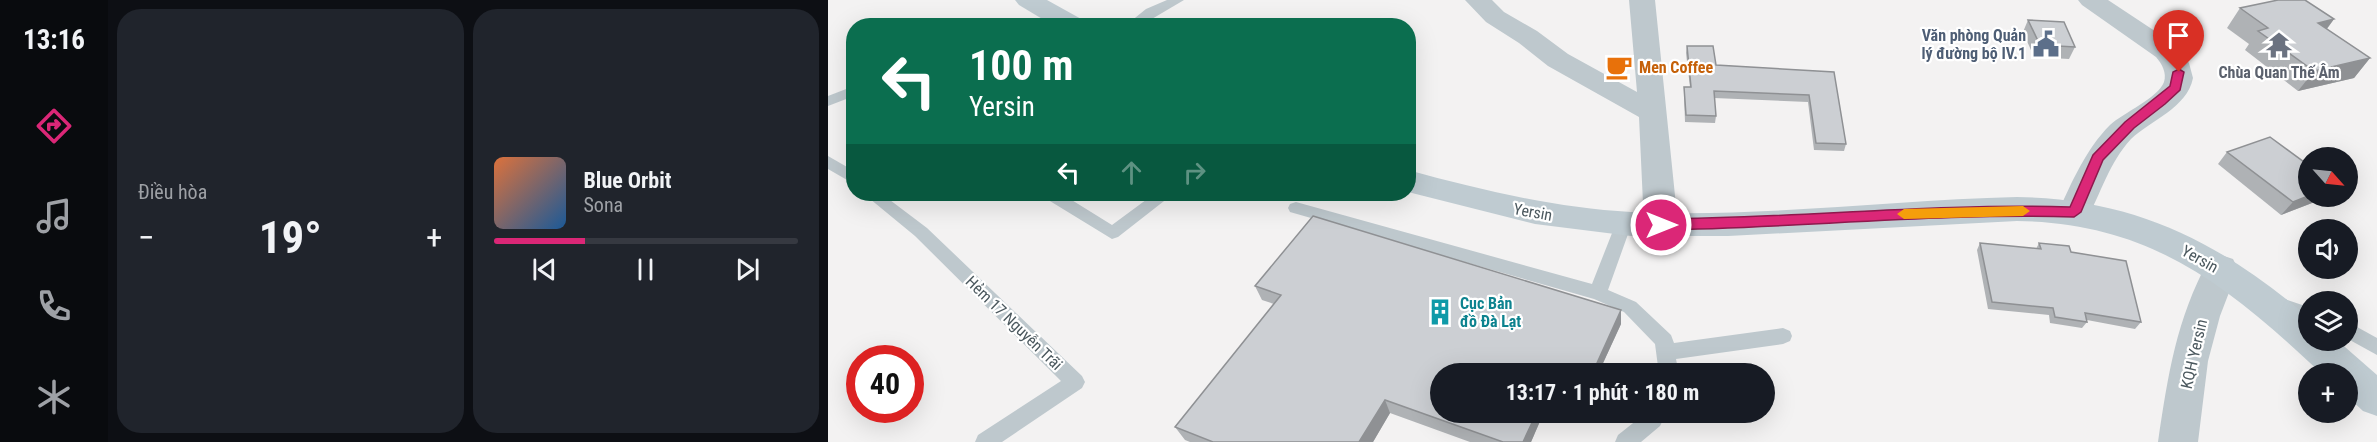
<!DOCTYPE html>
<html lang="vi">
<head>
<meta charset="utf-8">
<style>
	body { margin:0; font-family:"Roboto Condensed",sans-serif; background:#20242c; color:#f1f3f6; height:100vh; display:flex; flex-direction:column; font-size:22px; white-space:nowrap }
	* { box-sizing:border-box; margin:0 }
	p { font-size:20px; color:#9ea1a6 }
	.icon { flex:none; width:33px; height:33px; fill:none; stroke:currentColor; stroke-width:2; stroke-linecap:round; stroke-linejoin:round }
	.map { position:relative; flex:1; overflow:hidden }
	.details { display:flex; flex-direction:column; gap:9px; padding:9px; background:#0d0f14; width:720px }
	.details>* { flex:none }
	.banner { position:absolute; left:18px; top:18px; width:570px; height:183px; border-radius:24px; box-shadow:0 6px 24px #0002; background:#0b6e4f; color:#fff; overflow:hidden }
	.needle { width:39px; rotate:117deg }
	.buttons { position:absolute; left:1470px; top:147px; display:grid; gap:12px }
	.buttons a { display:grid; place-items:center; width:60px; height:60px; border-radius:50%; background:#171b24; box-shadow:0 6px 24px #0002; font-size:30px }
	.speed { position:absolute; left:18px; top:345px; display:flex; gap:12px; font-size:30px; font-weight:700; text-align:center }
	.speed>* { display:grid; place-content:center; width:78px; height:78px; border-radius:50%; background:#171b24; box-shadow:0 6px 24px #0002; line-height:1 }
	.speed .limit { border:9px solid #d22; background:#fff; color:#111 }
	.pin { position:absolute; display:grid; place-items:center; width:51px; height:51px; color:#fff; margin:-62px -26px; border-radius:50% 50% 50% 0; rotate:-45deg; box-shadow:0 0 6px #0007 }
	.pin .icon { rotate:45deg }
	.me { position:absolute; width:66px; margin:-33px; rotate:90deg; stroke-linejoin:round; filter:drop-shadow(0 0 4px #0008) }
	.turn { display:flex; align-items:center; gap:21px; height:126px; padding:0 24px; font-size:27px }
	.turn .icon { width:78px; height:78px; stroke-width:2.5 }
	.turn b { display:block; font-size:42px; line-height:51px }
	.lanes { display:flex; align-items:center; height:57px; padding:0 24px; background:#0003; justify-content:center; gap:30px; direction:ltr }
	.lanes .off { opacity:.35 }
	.big { font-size:45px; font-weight:700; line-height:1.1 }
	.details .tile { flex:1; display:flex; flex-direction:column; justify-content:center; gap:9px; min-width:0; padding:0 21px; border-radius:24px; background:#20242c }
	.song { display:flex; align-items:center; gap:18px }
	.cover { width:72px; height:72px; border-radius:9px; background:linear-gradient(135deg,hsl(20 70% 55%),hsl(210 70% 35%)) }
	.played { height:6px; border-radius:3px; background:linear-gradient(90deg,#db2777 30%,#363941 30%) }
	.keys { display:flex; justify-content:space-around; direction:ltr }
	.heat { display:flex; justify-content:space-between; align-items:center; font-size:33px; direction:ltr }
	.details .tiles { flex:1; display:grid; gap:9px; grid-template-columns:repeat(2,1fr) }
	.trip { position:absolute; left:602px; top:363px; width:345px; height:60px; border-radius:30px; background:#171b24; box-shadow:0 6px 24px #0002; font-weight:700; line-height:60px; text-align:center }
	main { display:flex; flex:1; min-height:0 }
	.tabs { display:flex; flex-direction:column; width:108px; justify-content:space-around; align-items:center; background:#090b0e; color:#9ea1a6 }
	.tabs .icon { width:42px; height:42px }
	.tabs .active { color:#db2777 }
	.tabs b { font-size:27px; color:#f1f3f6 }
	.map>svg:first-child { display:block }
</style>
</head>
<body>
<main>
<nav class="tabs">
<b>13:16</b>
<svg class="icon active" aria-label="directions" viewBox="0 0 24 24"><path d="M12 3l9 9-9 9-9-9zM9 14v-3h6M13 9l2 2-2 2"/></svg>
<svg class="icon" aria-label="music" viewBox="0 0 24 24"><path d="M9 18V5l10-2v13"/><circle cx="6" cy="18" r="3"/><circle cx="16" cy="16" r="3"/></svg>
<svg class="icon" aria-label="phone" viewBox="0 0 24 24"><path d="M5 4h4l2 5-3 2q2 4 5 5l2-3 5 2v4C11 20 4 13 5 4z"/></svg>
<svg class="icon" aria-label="climate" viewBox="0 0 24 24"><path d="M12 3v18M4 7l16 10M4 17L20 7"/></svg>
</nav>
<section class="details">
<div class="tiles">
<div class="tile"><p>Điều hòa</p>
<div class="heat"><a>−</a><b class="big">19°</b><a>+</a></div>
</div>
<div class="tile">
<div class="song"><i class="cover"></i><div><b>Blue Orbit</b><p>Sona</p></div></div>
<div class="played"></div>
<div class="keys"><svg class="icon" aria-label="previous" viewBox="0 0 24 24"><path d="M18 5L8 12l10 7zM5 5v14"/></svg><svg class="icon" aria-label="pause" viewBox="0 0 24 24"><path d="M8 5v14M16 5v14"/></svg><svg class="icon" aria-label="next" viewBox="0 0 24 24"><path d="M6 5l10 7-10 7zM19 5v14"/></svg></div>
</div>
</div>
</section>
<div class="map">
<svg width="1549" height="442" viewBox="0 0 1549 442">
	<rect width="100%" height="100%" fill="#f3f2f2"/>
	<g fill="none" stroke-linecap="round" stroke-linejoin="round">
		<!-- lane -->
		<g fill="#bec8cd" fill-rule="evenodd">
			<polygon points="339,0 356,0 312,26 297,26 318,9"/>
			<polygon points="26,86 26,96 0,106 0,96"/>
			<polygon points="0,156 26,171 26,184 0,169"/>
			<polygon points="36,194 54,194 99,228 254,376 257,382 254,388 174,442 147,442 150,435 233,381 87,236"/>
			<polygon points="215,194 234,194 284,225 326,194 345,194 290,237 284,239 217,198"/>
			<polygon points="468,202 764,284 788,223 790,219 796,217 802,219 804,223 780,290 808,302 843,335 846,343 955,328 962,331 964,336 962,341 955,344 848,359 851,374 831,374 827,344 796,312 766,299 462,212 460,208 462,204"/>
			<polygon points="1451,297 1480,307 1480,321 1445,309 1442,304 1445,299"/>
			<polygon points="1520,322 1549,338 1549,355 1520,339"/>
			<polygon points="819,412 839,412 832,426 813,442 787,442 790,435"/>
		</g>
		<!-- street -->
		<g fill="#bec8cd" fill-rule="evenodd">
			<polygon points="637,0 664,0 676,12 709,31 740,54 809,92 801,0 827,0 850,225 845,234 833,237 821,234 816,225 811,117 720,66 691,43 658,22"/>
			<path d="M1250 0H1280L1348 45 1361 63 1365 78C1359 108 1323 120 1303 139 1281 163 1273 193 1258 221L1246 224 1234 221 1230 212C1244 182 1258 149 1282 125 1295 113 1330 98 1336 82 1339 73 1334 64 1328 57L1254 5Z"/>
			<path d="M1393 255 1405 259 1410 269 1392 316 1380 361 1370 442H1330C1340 375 1348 320 1381 259Z"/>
		</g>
		<!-- secondary -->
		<g fill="#bfcbd1" fill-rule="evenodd">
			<polygon points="187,0 219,0 255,20 259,26 226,26 191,5"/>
			<path d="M580 170C653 190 727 208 803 212 931 218 1061 200 1189 197 1307 199 1392 242 1480 317V340H1509L1549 375V416L1535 411 1520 397V374H1494C1400 286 1324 223 1189 221L900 236H803L707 224 580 192Z"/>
		</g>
	</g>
	<!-- wall -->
	<g fill="#afb2b5">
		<polygon points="1412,8 1506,19 1499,29 1542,58 1526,78 1470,91 1417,50 1421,44 1399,28"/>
		<polygon points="1200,20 1247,47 1241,59 1206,57 1195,32"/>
		<polygon points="859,46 888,65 1006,72 1018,144 1016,151 986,150 980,102 886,98 888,116 887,123 857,122 856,94 856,87 862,87 858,53"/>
		<polygon points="1399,152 1497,198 1453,215 1390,164"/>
		<polygon points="1152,243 1208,249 1211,243 1243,252 1313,322 1307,329 1259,320 1259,322 1254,328 1222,323 1221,315 1160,309 1149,250"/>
		<polygon points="427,286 793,310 793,324 770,374 612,374 716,412 703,442 642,442 562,413 545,442 362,442 357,440 347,427 446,304 434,300"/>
	</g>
	<!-- shaded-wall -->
	<g fill="#8f9194">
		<polygon points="1506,19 1491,39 1490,23"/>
		<polygon points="1542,58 1526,78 1470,91 1486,71"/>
		<polygon points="1480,196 1498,196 1497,198 1453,215 1465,202"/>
		<polygon points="793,310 793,324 770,374 764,374"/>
		<polygon points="557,400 562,413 545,442 531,442"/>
		<polygon points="709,412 716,412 703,442 695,442"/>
	</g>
	<!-- building -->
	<g fill="#cccfd3" stroke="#8f9194" stroke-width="1.5">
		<polygon points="1450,0 1477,0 1506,19 1490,23 1542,58 1486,71 1430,31 1440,28 1412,8"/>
		<polygon points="1200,20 1236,22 1247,47 1212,45"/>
		<polygon points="859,46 885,46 888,65 1006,72 1018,144 988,143 981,95 886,91 888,116 858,115 856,87 863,87"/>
		<polygon points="26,80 26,87 21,83"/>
		<polygon points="1442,137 1480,165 1480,196 1465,202 1399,152"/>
		<polygon points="485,216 793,310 764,374 612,374 612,412 709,412 695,442 675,442 557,400 531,442 385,442 347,427 453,295 427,286"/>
		<polygon points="1152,243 1213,249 1211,243 1241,246 1243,252 1298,261 1313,322 1257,313 1259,322 1227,317 1225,308 1164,302"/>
	</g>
	<!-- route -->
	<path fill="#db2777" stroke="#8e194d" stroke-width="1.5" d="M1351 69 1356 72 1352 90 1337 104 1306 128 1275 160 1253 212 1246 217C1108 213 971 228 833 230L826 225 833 219C969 218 1105 203 1242 207L1265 155 1297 122 1342 86 1345 72Z"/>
	<!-- slow -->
	<polygon fill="#f59e0b" points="1195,206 1202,211 1195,216 1076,219 1069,214 1076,209"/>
	<!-- icons -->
	<defs>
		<g id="civic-bare" transform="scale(2.07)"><path d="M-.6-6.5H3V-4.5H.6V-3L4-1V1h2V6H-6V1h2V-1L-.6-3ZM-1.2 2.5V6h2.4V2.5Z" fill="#5c6f8a" stroke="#fff" stroke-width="2.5" paint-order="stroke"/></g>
		<g id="temple-bare" transform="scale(2.07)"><path d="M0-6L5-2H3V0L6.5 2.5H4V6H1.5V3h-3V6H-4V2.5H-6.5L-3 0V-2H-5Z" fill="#6b7280" stroke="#fff" stroke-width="2.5" paint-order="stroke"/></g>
		<g id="cafe-bare" transform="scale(2.07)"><path d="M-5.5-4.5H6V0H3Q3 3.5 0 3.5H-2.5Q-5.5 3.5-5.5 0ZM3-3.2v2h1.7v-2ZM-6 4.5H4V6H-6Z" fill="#e8710a" stroke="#fff" stroke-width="2.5" paint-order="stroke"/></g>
		<g id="building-bare" transform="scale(2.07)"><path d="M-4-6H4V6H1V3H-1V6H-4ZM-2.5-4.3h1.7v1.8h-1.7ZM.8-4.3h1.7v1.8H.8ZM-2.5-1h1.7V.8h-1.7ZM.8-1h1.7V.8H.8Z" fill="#0f9aa8" stroke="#fff" stroke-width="2.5" paint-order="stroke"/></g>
	</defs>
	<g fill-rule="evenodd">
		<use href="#civic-bare" x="1218" y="44"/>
		<use href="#temple-bare" x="1451" y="45"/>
		<use href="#cafe-bare" x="791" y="67"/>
		<use href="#building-bare" x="612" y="312"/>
	</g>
	<g text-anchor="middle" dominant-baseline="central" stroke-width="4.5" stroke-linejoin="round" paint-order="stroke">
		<!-- service labels -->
		<g font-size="16" font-weight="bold" fill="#4e5e75" stroke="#fff" text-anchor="end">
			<text x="1198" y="35">Văn phòng Quản<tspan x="1198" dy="18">lý đường bộ IV.1</tspan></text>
		</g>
		<!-- food labels -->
		<g font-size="16" font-weight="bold" fill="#c56008" stroke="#fff" text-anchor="start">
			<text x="811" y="67">Men Coffee</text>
		</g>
		<!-- worship labels -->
		<g font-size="16" font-weight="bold" fill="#5b616d" stroke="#fff">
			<text x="1451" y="72">Chùa Quan Thế Âm</text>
		</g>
		<!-- street labels -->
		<g font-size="16" fill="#4b585e" stroke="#fff">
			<text transform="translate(705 212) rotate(10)">Yersin</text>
			<text transform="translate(1372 259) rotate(29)">Yersin</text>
			<text transform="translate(186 323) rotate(44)">Hẻm 17 Nguyễn Trãi</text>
			<text transform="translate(1366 354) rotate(-77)">KQH Yersin</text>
		</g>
		<!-- culture labels -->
		<g font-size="16" font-weight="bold" fill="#0d838f" stroke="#fff" text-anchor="start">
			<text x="632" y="303">Cục Bản<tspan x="632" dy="18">đồ Đà Lạt</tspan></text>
		</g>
	</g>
</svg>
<div class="buttons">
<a><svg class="needle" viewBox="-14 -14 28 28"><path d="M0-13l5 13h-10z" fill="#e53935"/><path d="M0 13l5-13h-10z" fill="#9ea1a6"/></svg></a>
<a><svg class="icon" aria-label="sound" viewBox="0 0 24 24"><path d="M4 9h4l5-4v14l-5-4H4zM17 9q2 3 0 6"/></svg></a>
<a><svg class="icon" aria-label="layers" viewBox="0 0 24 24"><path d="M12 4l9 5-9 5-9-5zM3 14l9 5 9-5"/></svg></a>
<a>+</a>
</div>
<div class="speed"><div class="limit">40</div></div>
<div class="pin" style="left:1351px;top:72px;background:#d93025"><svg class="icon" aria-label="arrive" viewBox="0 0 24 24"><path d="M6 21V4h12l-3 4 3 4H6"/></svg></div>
<svg class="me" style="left:833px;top:225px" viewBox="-20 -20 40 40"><circle r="17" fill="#db2777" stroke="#fff" stroke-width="3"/><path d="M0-11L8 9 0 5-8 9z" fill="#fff"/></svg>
<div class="trip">13:17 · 1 phút · 180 m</div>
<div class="banner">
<div class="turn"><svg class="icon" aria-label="left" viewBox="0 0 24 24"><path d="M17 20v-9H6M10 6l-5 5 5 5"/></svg><div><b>100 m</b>Yersin</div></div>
<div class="lanes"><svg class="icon" aria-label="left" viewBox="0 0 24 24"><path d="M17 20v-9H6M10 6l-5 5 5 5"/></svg><svg class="icon off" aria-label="ahead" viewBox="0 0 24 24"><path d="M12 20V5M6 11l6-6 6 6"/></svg><svg class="icon off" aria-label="right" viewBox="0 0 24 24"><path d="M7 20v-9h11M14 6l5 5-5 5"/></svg></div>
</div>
</div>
</main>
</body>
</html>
